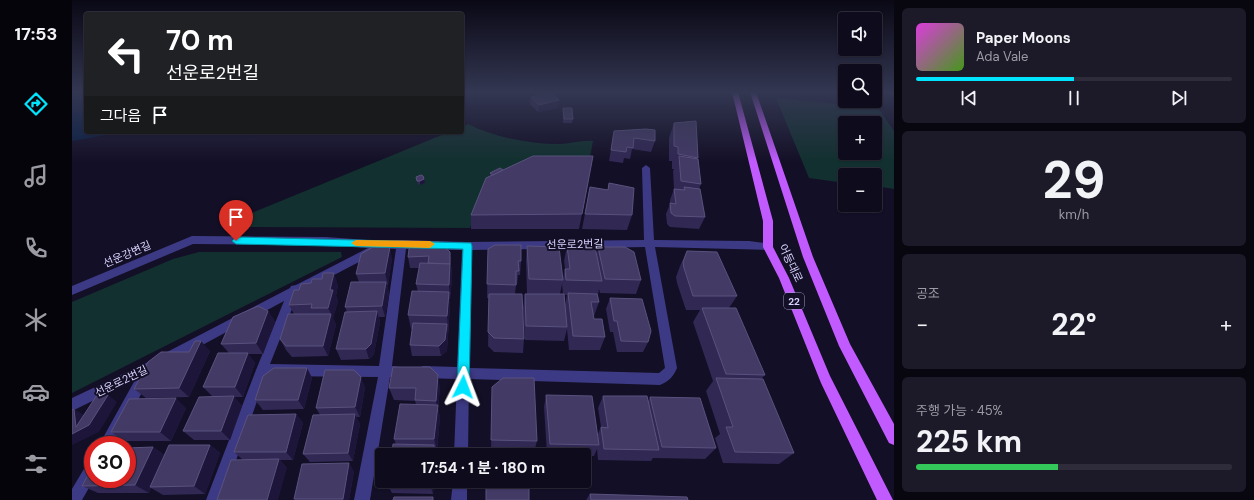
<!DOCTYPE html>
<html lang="ko">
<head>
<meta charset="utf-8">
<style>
	body { margin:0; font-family:"DM Sans","Noto Sans KR",sans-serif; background:#1c1929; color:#f1f3f6; height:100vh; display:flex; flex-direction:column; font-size:15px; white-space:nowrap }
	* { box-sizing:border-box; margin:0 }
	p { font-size:13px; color:#9b9ba3 }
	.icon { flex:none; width:22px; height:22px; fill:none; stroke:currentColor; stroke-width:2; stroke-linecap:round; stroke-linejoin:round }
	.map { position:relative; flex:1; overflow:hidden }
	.sheet { display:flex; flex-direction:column; gap:8px; padding:8px; background:#08060f; width:360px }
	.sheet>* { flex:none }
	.top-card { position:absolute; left:12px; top:12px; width:380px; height:122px; border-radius:4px; box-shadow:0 1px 3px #0004,0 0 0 1px #2e2b3b; background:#202124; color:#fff; overflow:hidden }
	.buttons { position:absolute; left:766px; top:12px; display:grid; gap:8px }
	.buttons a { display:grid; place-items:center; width:44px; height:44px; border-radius:4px; background:#0e0b1c; box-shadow:0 1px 3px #0004,0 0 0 1px #2e2b3b; font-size:20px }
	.speed { position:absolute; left:12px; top:436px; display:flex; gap:8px; font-size:20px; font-weight:700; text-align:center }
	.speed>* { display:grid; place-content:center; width:52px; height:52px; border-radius:50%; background:#0e0b1c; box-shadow:0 1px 3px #0004,0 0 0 1px #2e2b3b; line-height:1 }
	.speed .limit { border:6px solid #d22; background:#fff; color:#111 }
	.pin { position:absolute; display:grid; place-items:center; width:34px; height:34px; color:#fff; margin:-41px -17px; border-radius:50% 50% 50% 0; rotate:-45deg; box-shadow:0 0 4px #0007 }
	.pin .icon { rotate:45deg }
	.me { position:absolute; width:44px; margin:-22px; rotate:3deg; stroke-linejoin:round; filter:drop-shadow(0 0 3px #0008) }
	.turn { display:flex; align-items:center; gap:14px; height:84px; padding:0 16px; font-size:18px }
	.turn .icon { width:52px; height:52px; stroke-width:2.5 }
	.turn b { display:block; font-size:28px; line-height:34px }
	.then { display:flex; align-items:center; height:38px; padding:0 16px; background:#0003; gap:8px; font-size:15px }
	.big { font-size:30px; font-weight:700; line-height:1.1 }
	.sheet .card { flex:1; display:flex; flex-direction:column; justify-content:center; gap:6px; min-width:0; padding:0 14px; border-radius:6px; background:#1c1929 }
	.sheet .dial { align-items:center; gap:0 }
	.dial b { font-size:52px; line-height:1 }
	.song { display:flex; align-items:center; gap:12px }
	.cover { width:48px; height:48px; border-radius:6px; background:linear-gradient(135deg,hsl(300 70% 55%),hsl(100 70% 35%)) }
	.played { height:4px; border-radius:2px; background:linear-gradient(90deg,#00e5ff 50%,#2e2b3b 50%) }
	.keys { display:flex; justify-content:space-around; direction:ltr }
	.heat { display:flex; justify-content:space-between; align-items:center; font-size:22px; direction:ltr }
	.charge { height:6px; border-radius:3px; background:linear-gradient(90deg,#34c759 45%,#2e2b3b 0) }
	.trip { position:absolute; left:303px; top:448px; width:216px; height:40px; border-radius:4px; background:#0e0b1c; box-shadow:0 1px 3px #0004,0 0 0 1px #2e2b3b; font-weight:700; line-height:40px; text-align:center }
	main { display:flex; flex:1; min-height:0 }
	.tabs { display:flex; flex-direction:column; width:72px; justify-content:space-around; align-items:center; background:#06040b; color:#9b9ba3 }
	.tabs .icon { width:28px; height:28px }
	.tabs .active { color:#00e5ff }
	.tabs b { font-size:18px; color:#f1f3f6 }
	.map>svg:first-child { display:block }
</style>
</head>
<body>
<main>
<nav class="tabs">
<b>17:53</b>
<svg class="icon active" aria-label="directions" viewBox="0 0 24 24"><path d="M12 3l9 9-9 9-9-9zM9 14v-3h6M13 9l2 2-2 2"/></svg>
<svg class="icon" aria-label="music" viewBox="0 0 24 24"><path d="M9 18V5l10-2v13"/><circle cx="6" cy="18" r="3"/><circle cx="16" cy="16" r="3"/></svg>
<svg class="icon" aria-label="phone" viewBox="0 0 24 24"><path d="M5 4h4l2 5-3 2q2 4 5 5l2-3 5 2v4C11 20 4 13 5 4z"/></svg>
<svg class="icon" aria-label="climate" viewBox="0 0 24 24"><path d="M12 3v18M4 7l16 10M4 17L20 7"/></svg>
<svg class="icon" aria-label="car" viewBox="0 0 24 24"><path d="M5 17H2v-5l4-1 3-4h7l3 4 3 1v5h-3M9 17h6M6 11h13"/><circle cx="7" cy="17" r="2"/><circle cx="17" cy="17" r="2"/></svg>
<svg class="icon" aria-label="filters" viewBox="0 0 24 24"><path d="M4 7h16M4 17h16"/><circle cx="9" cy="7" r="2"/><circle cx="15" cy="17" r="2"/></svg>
</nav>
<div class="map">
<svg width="822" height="500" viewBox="0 0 822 500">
	<rect width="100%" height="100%" fill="#130f26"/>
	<!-- green -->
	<g fill="#12302f" fill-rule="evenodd">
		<path d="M704 98 806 108 822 131V189L803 186V175H773V183L737 178ZM773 123H803V153H773Z"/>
		<path d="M396 124C422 137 457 144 487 144 498 144 509 140 521 141L516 169 404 210 398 228 159 227 160 221 377 132H390V127Z"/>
		<polygon points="127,252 269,252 270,257 0,393 0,302 101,259"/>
	</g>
	<!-- water -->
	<polygon fill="#0a1f44" points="0,92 14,92 14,132 51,132 0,141"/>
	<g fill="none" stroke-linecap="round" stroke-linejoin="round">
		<!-- minor -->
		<g fill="#3d3a85" fill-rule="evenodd">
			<path d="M574 165 578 168 582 240 677 241 700 244 701 247 700 250 583 247 605 368C601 377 597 381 588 385L397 379 396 455H382L385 379 351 378 347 376 345 372 347 368 351 366 385 367 390 250 334 249 320 366 337 368 339 372 337 376 333 378 318 377 298 500H282L306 377 194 376 150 500H134L184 370 212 301 75 375 77 379 75 383 42 445H27L63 380 0 411V398L74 363 218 288 219 286 224 285 296 248 254 245 121 244 0 295V286L120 236 254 237 309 241 330 240 395 242 572 240 570 168ZM573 247 593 368 587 373 398 368 400 250ZM304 248 324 249 307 366 198 364 226 294 304 253Z"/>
			<polygon points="21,460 21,479 22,479 10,500 0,500 0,489 16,462"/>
			<polygon points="381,481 395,481 395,500 379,500"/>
		</g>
		<!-- primary -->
		<g fill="#c25bff" fill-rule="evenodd">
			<polygon points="660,92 666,92 701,221 701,247 717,278 758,376 821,500 805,500 749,383 707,278 691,247 691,221"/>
			<polygon points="678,92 684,92 741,257 778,344 822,424 822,445 817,443 767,346 731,257"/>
		</g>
	</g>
	<!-- wall -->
	<g fill="#312854" fill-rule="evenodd">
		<polygon points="812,92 822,92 822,96"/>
		<polygon points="459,97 487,100 486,108 466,112 458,104"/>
		<polygon points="491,108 501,119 500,123 491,123"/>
		<polygon points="602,123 626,158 626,159 629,184 627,189 633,217 627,229 598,227 595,224 594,214 598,204 598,200 602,189 601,171 602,169 600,169 600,161 597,161 597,138"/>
		<polygon points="542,131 583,141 579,152 560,149 558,159 552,158 551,163 537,161"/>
		<polygon points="431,170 510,214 507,229 399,229 399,215 418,176 418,173"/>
		<polygon points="344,177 352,179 353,183 348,185 346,184"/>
		<polygon points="537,183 560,215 555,230 510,229 518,187 536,190"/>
		<path d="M455 246 491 279 493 269 492 261 495 246 525 253 526 247 569 280 564 294 528 293 527 289 526 295 527 302 522 316H521L522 319 533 337 528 350H497L495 329 492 341 453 340 451 308 453 294H455L454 261ZM490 284 491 294H488ZM492 295H495L493 305Z"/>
		<polygon points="416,249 449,261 448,275 446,275 445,285 444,285 443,294 452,339 451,353 422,352 416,346 417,298 415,298"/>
		<polygon points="615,251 665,296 657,308 693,375 689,379 722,453 707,464 651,463 643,438 648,434 634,391 641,381 621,322 628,310 614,310 605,283 604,277 608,266"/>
		<polygon points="378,252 380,278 378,299 377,299 378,306 375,351 369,356 340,356 338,345 340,329 339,329 336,315 346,292 344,284 347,268 338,268 336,257"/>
		<polygon points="320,258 316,285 315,285 317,293 313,317 307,317 308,322 302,354 297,359 269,360 264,349 275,312 273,307 287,282 284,274"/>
		<polygon points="266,285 264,296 266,301 261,318 264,325 256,356 220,357 214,350 208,339 222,314 217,305 227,290"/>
		<polygon points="538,298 576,342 571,352 545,352 541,332 538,332 534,309"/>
		<polygon points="196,311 203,322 191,354 176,354 183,363 171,397 162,397 170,406 158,440 122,440 111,431 140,396 131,387 157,353 149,344"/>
		<polygon points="138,351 117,397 74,398 62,389"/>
		<polygon points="235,368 240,378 232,409 191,410 183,400"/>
		<polygon points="293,387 288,417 284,417 288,424 281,461 238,462 231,454 248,415 244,408"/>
		<polygon points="368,387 366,408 368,417 365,451 324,444 322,439 344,404 343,401 322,400 317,388"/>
		<polygon points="420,387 465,441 462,452 419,451"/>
		<polygon points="474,395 526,434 529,427 526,408 531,396 576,401 578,397 644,448 633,459 581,458 579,461 526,460 525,449 522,456 512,456 512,455 475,454 472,407"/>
		<polygon points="114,408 99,441 52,441 39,432"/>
		<polygon points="224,414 231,423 221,460 208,460 215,468 171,460 162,452"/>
		<polygon points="138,445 148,453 133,494 91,495 79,488 77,493 26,493 10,486 81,447 92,455"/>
		<polygon points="282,471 277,500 223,500 222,499"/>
		<polygon points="362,481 361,494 320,493 315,484"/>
		<polygon points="518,494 616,500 514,500"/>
	</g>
	<!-- shaded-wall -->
	<g fill="#1d163a">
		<polygon points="487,100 486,108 466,112 467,105"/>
		<polygon points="352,179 353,183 348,185 348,181"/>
		<polygon points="318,247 320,258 316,285 313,273"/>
		<polygon points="378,252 380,278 378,299 377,285"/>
		<polygon points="262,273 266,285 264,296 266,301 261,318 264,325 256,356 251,346 259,314 256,308 258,290"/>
		<polygon points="314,282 317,293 313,317 310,306"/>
		<polygon points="377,292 378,306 376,330 375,316"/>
		<polygon points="196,311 203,322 191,354 184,343"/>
		<polygon points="305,311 308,322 302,354 297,359 294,349"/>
		<polygon points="375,324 376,334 375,351 369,356 367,346"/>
		<polygon points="129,341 138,351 117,397 107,388"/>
		<polygon points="176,353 183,363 171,397 163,387"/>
		<polygon points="235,368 240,378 232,409 226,400"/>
		<polygon points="366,375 368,387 366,408 368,417 365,451 362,439 365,410 364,401"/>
		<polygon points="289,377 293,387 288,417 283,407"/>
		<polygon points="36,395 45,402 27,432 0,445 0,434 4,427 2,409 12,415"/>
		<polygon points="162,396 170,406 158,440 149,431"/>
		<polygon points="104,398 114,408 99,441 88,432"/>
		<polygon points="224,414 231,423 221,460 214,452"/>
		<polygon points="283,414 288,424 281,461 276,453"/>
		<polygon points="138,445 148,453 133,494 122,486"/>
		<polygon points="362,445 364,455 361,455"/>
		<polygon points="81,447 93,456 78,487 79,488 77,493 63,485"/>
		<polygon points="207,459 215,468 206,500 195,500"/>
		<polygon points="277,463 282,471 277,500 272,500 271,499"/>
		<polygon points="359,481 362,481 361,494 358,485"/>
	</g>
	<!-- building -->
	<g fill="#433a66" stroke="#5a527e">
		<polygon points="479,92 487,100 467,105 459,97"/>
		<polygon points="491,108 500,108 501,119 492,119"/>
		<polygon points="624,121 626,158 606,154 606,147 602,146 602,123"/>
		<polygon points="574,129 583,130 583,141 562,138 561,148 555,147 554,152 539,150 542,131"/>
		<polygon points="461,156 521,156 510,214 399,215 414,178"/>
		<polygon points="607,156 626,159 629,184 609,181"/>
		<polygon points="428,168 431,170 421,175 418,173"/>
		<polygon points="349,175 351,176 352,179 348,181 345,181 344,177"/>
		<polygon points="537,183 562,188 560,215 513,214 518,187 536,190"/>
		<polygon points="612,187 628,189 633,217 603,216 599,213 598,203 604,204 602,189 613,190"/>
		<polygon points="345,242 367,242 378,252 378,264 356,263 357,256 336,257 337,249 340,246 345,246"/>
		<polygon points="423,245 449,245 449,261 446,261 447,271 444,271 444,285 415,284 416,249"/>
		<polygon points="455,246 487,247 491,280 457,279"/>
		<polygon points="495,246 523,247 530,281 494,280 493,269 498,269"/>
		<polygon points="301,247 318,247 313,273 284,274 289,254"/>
		<polygon points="526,247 553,247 562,252 569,280 533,279"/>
		<polygon points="615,251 645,252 665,296 621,296 612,268 611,262"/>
		<polygon points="348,263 378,264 377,285 344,284"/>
		<polygon points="251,273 262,273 258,290 261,290 256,308 239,308 240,304 217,305 222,290 227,290 229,284 239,283 240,279 250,279"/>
		<polygon points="279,282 314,282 310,306 273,307"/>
		<polygon points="340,291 377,292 375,316 336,315"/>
		<polygon points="496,293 525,294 527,302 519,302 522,319 530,319 533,337 501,336"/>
		<polygon points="417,294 450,294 452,339 422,338 416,332"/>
		<polygon points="453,294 492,294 495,327 454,326"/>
		<polygon points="538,298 570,299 579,331 576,342 549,341 545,321 542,321"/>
		<polygon points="186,306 196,311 184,343 149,344 161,317"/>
		<polygon points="630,308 664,308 693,375 654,374"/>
		<polygon points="305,311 299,344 294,349 264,349 273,312"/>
		<polygon points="216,314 259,314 251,346 214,346 208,339"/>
		<polygon points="341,323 375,324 373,340 367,346 338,345"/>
		<polygon points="123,341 129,341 107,388 62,389 76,362 89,352 117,352"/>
		<polygon points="146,353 176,353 163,387 131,387"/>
		<polygon points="321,367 358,367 366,375 364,401 343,400 344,388 317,388"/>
		<polygon points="202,368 235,368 226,400 183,400 191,376"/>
		<polygon points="253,370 282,370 289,377 283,407 244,408"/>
		<polygon points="431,378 462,378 465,441 419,440 420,387"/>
		<polygon points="644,378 691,379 722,453 663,452 654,427 661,427"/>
		<polygon points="25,395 36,395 17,425 0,434 0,410 2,409 4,427"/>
		<polygon points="474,395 520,396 527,445 478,444"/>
		<polygon points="162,396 149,431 111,431 127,397"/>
		<polygon points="531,396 575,396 587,450 532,449 529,427 536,428"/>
		<polygon points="578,397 628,398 644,448 590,447"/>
		<polygon points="104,398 88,432 39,432 57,399"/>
		<polygon points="328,404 366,405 362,439 322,439"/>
		<polygon points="224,414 214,452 162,452 176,415"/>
		<polygon points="283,414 276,453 231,454 241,415"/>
		<polygon points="321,444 362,445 361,455 320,455"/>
		<polygon points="97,445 138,445 122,486 78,487"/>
		<polygon points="81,447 63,485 10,486 21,466 21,479 55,479 55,448"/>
		<polygon points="207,459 195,500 145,500 159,460"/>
		<polygon points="277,463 271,499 222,499 230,464"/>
		<polygon points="316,481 359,481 358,485 315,484"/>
		<polygon points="414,486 457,487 457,500 414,500"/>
		<polygon points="518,494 615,497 616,500 519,500"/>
		<polygon points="322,497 361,497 361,500 321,500"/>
	</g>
	<!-- sky -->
	<linearGradient id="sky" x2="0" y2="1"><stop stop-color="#0a0815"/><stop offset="0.57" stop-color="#333752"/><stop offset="1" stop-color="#333752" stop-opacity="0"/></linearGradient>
	<rect width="822" height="162" fill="url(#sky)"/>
	<!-- route -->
	<polygon fill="#00e5ff" stroke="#0095a6" points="164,237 399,243 400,246 397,387 395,391 391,392 387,391 385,387 391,249 164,244 160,241"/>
	<!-- slow -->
	<polygon fill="#f59e0b" points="284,240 358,241 363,244 358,248 284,246 279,243"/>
	<g text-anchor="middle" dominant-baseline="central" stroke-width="4" stroke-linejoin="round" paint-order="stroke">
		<!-- shield labels -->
		<rect fill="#130f26" stroke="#9e99be" stroke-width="1" x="712" y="293" width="20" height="16" rx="3"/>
		<g font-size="10" font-weight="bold" fill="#d9d4ff">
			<text x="722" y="301">22</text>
		</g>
		<!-- street labels -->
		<g font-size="11" fill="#d9d4ff" stroke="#130f26">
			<text transform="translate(503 244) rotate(-1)">선운로2번길</text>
			<text transform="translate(55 254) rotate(-23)">선운강변길</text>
			<text transform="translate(719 263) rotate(65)">어등대로</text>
			<text transform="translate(49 381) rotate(-26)">선운로2번길</text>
		</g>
	</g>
</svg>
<div class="buttons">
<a><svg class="icon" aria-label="sound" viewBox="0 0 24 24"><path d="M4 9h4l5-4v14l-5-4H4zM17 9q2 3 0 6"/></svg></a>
<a><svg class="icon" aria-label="search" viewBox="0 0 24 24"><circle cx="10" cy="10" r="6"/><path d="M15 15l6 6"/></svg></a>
<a>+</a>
<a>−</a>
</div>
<div class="speed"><div class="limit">30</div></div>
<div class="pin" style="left:164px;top:241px;background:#d93025"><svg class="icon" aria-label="arrive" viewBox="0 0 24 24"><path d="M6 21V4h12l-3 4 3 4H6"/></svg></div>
<svg class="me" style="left:391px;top:387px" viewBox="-20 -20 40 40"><path d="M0-17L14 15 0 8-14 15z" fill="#00e5ff" stroke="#fff" stroke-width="4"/></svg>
<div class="trip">17:54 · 1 분 · 180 m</div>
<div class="top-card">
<div class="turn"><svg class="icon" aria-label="left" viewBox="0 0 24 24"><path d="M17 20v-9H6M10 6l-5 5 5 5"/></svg><div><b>70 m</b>선운로2번길</div></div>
<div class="then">그다음<svg class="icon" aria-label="arrive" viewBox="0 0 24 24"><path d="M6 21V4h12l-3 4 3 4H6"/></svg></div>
</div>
</div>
<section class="sheet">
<div class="card">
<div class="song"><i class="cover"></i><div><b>Paper Moons</b><p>Ada Vale</p></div></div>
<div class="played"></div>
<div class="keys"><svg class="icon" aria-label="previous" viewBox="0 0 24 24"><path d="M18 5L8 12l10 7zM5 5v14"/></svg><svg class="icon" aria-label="pause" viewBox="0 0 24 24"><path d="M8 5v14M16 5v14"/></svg><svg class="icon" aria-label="next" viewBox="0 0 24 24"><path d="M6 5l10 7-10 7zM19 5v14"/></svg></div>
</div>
<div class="card dial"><b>29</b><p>km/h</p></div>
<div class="card"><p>공조</p>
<div class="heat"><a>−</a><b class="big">22°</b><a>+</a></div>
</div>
<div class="card"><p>주행 가능 · 45%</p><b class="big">225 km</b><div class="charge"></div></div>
</section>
</main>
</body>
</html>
